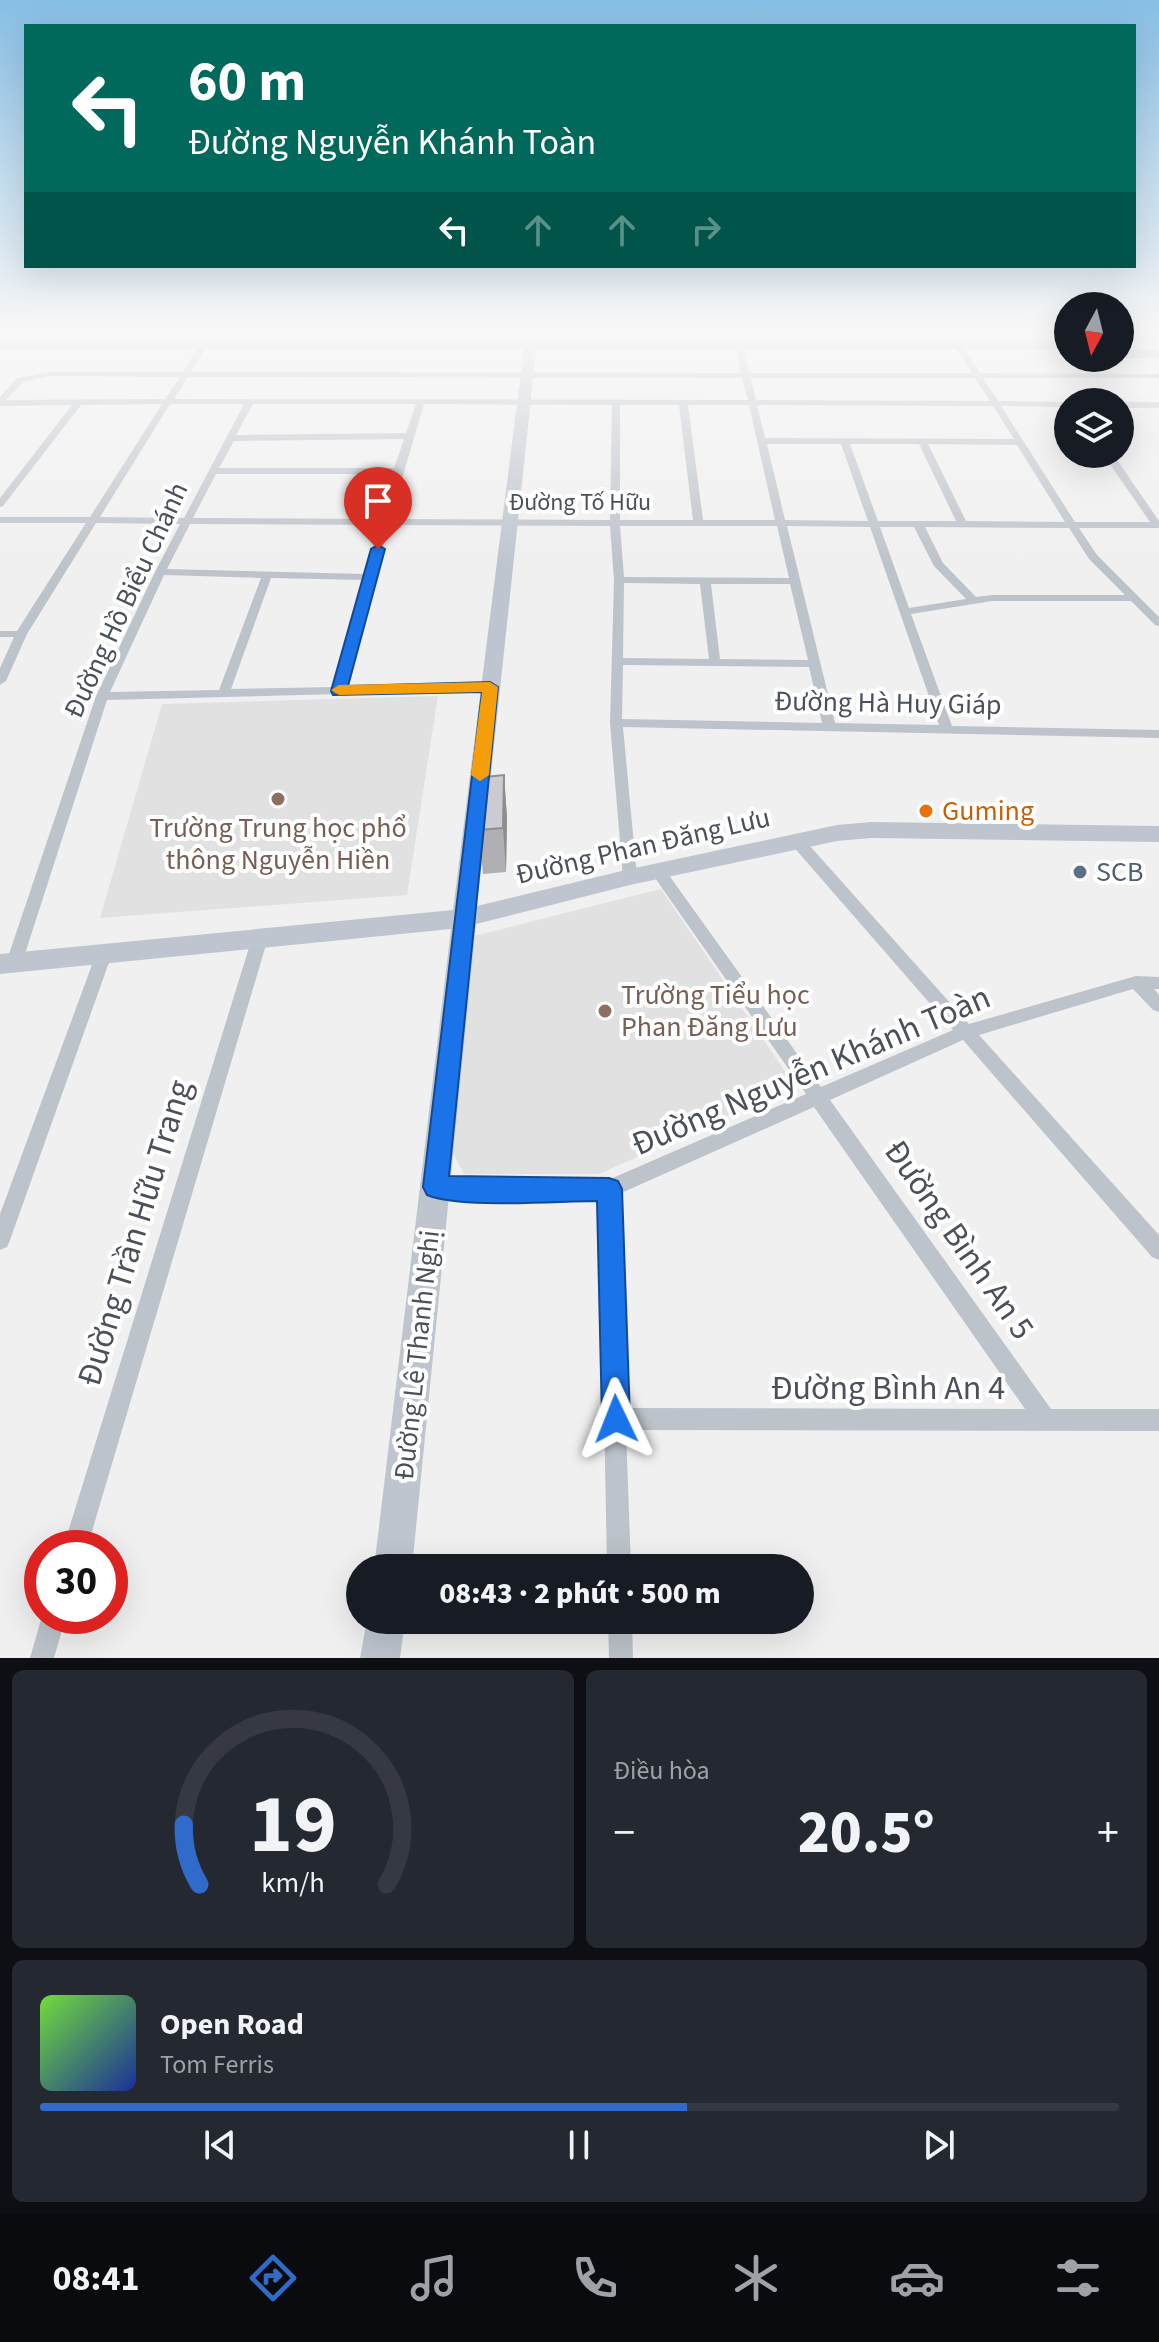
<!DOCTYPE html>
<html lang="vi">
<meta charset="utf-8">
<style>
:root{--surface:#171b24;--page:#242831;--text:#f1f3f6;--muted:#9ea1a6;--line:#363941;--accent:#306bcb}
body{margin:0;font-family:"Source Sans 3",sans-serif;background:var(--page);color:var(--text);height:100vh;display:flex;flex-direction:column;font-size:30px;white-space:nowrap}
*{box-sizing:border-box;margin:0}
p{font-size:26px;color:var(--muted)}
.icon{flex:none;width:44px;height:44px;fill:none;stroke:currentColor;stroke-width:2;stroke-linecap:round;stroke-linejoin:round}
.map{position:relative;height:1658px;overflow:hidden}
.sheet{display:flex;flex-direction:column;gap:12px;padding:12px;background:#0d0f14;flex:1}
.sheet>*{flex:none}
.banner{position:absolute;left:24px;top:24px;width:1112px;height:244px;border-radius:0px;box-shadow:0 8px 32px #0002;background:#00695c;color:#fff;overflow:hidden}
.needle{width:52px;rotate:187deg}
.tools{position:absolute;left:1054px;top:292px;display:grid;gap:16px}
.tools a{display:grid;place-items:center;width:80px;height:80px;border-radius:50%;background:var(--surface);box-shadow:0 8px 32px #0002;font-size:40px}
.speed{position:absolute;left:24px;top:1530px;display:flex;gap:16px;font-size:40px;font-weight:700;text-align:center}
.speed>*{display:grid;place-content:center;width:104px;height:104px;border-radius:50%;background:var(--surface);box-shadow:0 8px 32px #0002;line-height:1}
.speed .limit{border:12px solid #d22;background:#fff;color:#111}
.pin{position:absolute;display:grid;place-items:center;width:68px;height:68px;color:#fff;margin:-82px -34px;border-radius:50% 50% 50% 0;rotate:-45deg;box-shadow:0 0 8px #0007}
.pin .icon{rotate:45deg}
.me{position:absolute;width:88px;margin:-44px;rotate:358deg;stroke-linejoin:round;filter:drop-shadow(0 0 6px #0008)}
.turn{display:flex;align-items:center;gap:28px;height:168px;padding:0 32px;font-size:36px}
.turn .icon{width:104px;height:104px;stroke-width:2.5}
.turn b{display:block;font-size:56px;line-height:68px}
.lanes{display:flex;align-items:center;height:76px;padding:0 32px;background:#0003;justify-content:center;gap:40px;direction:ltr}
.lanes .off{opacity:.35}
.big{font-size:60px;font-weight:800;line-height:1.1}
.sheet .tile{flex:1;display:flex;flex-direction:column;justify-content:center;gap:12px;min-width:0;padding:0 28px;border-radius:12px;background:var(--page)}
.sheet .dial{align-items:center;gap:0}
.dial svg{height:208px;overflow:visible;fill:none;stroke:var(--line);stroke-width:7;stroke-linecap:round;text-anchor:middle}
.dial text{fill:var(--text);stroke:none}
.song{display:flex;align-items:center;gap:24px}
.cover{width:96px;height:96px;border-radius:12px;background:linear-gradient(135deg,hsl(100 70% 55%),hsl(230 70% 35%))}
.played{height:8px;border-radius:4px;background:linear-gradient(90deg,var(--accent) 60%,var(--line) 60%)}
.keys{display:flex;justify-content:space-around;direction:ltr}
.heat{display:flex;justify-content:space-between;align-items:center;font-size:44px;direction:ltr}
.sheet .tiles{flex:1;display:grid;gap:12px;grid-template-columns:1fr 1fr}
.tile:last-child{grid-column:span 2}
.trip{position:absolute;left:346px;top:1554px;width:468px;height:80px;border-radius:40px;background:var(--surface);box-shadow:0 8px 32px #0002;font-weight:800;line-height:80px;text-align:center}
.dock{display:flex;height:128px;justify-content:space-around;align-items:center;background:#090b0e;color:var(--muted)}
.dock .icon{width:56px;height:56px}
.dock .active{color:var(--accent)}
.dock b{font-size:36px;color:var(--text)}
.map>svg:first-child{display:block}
</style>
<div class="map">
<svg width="1159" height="1658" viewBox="0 0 1159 1658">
<rect width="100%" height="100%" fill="#f1f0f0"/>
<!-- education -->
<path fill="#e2e1e1" d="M 0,332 L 281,332 L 277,341 L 0,340 Z
M 438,696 L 407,895 L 100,918 L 162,704 Z
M 661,889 L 795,1086 L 599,1174 L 464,1174 L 453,1154 L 474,936 Z"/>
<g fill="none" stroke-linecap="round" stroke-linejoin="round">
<!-- street -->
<path fill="#bdc3ca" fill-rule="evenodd" d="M 291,332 L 298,332 L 291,347 L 285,347 Z
M 958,343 L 961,343 L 980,373 L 1159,374 L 1159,378 L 983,378 L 998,401 L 1070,402 L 1068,402 L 1068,407 L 1001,406 L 1075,522 L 1150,522 L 1103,454 L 1113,454 L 1159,521 L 1159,528 L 1079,528 L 1097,555 L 1159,617 L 1159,626 L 1155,625 L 1131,601 L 992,601 L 911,614 L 952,726 L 1159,730 L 1159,738 L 623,727 L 637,877 L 635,881 L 625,881 L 623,877 L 610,723 L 614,580 L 610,526 L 389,525 L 346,687 L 490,683 L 494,684 L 496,687 L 494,690 L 107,700 L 22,963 L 20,967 L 14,969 L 8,967 L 6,963 L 96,696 L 155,572 L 180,524 L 96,523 L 27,634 L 6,681 L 0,685 L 0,668 L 14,637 L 0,637 L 0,631 L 17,631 L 86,523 L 0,523 L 0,517 L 90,517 L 162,404 L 81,405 L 3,506 L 0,507 L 0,498 L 72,405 L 0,406 L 0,397 L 17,378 L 49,372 L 183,372 L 200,344 L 203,344 L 207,346 L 191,372 L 741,373 L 735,346 L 739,344 L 743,346 L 749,373 L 972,373 L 954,345 ZM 49,376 L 180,377 L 165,399 L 6,400 L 23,382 ZM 188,377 L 742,378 L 748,400 L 174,399 ZM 751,378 L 975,378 L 990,401 L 756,400 ZM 170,404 L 244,404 L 184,518 L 100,517 ZM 253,404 L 416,404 L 406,433 L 236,435 ZM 424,404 L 612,405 L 610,520 L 390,519 ZM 620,405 L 679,405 L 693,520 L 620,520 ZM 688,405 L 749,405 L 775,520 L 703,520 ZM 757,405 L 993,406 L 1014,439 L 765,438 ZM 404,439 L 394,468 L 219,468 L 234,441 ZM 767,444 L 841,444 L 868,521 L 785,520 ZM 850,444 L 919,444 L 956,521 L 878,521 ZM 928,444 L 1017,445 L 1065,522 L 966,521 ZM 216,474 L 393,474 L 380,519 L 193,518 ZM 190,524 L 379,525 L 365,574 L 167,569 ZM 620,526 L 777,526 L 789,578 L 624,577 ZM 787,526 L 870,527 L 939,725 L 835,723 ZM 880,527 L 914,527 L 934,566 L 966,599 L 909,608 ZM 925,527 L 1069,528 L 1089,559 L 1125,595 L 992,595 L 976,597 L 943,563 ZM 164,575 L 261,578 L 219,690 L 110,692 ZM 271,578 L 363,580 L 334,687 L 231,689 ZM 624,583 L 700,584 L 709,659 L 623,658 ZM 711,584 L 790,584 L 808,660 L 720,659 ZM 623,665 L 809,667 L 822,723 L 622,719 Z
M 1120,402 L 1159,402 L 1159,408 L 1120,408 Z
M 796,835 L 801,836 L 969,1024 L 1136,976 L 1159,977 L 1159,989 L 1154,989 L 1159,995 L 1159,1012 L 1153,1010 L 1133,989 L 979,1035 L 1159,1235 L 1159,1260 L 1152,1257 L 963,1040 L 830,1100 L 1051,1409 L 1159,1409 L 1159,1431 L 626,1430 L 631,1568 L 607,1568 L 600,1198 L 475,1199 L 435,1196 L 428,1193 L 426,1187 L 428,1181 L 435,1178 L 475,1181 L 608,1180 L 806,1094 L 653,875 L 651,871 L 653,867 L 663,867 L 821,1087 L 953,1030 L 791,844 L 789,840 L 791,836 ZM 814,1107 L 1025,1409 L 626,1408 L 619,1194 Z
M 260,932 L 265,934 L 268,938 L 87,1548 L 63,1548 L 252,938 L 255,934 Z
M 104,948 L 110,950 L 112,954 L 10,1240 L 7,1247 L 0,1250 L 0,1214 L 96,954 L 98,950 Z
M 42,1616 L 66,1616 L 54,1658 L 30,1658 Z
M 608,1620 L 632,1620 L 633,1658 L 609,1658 Z"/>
<!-- secondary -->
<path fill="#bec5ce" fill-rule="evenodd" d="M 526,332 L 538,332 L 477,906 L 630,869 L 837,825 L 871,822 L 1159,826 L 1159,842 L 871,838 L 837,841 L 630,885 L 476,924 L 412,1568 L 374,1568 L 451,929 L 0,974 L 0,954 L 453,910 Z
M 367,1620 L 405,1620 L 400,1658 L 360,1658 Z"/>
<!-- primary -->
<path fill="#b3bdca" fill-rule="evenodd" d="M 0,341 L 1068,341 L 1068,349 L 0,349 Z
M 1120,350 L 1159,350 L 1159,358 L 1120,358 Z"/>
</g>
<!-- wall -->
<path fill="#afafb4" d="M 504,775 L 507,818 L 506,872 L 483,874 L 479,830 Z"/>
<!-- shaded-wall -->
<path fill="#8e8e92" d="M 504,775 L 507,818 L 506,872 L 503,828 Z"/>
<!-- building -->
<path fill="#cbcbd1" stroke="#8e8e92" stroke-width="2" d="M 504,775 L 503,828 L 479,830 L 485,777 Z"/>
<!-- sky -->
<linearGradient id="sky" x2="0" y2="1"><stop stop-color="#87bee5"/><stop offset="0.59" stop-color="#f9f8f8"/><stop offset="1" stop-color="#f9f8f8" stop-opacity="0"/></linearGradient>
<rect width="1159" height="564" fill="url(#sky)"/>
<!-- route -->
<path fill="#1a73e8" stroke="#114b97" stroke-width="2" d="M 378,545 L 385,549 L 348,686 L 490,682 L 498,687 L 449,1176 L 609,1178 L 618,1181 L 622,1189 L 630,1419 L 626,1429 L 616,1433 L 606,1429 L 602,1419 L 597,1201 C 556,1201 462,1209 427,1195 L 423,1187 L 482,692 L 333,695 L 331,691 L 371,549 Z"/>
<!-- slow -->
<path fill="#f59e0b" d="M 490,682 L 498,687 L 489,775 L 480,781 L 471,775 L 482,692 L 339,695 L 331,690 L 339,685 Z"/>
<!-- markers -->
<g fill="#8d6e63" stroke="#fff" stroke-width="3">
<circle cx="278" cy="799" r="8"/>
<circle cx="605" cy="1011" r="8"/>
</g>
<circle fill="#e8710a" stroke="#fff" stroke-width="3" cx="926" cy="811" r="8"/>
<circle fill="#5c6f8a" stroke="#fff" stroke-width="3" cx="1080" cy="872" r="8"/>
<g text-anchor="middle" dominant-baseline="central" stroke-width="8" stroke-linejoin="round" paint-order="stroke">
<!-- far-street labels -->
<g font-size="24" fill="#4a515a" stroke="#fff">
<text x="580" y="502">Đường Tố Hữu</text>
</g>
<!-- street labels -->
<g font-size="28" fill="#4a515a" stroke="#fff">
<text transform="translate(126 600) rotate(-65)">Đường Hồ Biểu Chánh</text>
<text transform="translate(888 703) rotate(1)">Đường Hà Huy Giáp</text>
<text transform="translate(643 846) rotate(-13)">Đường Phan Đăng Lưu</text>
<text transform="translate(417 1355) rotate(-84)">Đường Lê Thanh Nghị</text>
</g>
<!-- food labels -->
<g font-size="28" fill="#c56008" stroke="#fff" text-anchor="start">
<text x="942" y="811">Guming</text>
</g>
<!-- education labels -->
<g font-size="28" fill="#785e54" stroke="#fff">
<text x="278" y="828">Trường Trung học phổ<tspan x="278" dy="32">thông Nguyễn Hiền</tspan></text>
<text x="621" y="995" text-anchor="start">Trường Tiểu học<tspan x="621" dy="32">Phan Đăng Lưu</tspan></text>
</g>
<!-- service labels -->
<g font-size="28" fill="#4e5e75" stroke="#fff" text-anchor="start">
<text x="1096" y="872">SCB</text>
</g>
<!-- near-street labels -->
<g font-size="34" fill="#4a515a" stroke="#fff">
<text transform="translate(811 1071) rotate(-23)">Đường Nguyễn Khánh Toàn</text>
<text transform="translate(135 1233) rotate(-73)">Đường Trần Hữu Trang</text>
<text transform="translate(959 1240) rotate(55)">Đường Bình An 5</text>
<text x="888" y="1388">Đường Bình An 4</text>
</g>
</g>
</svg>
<div class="tools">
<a><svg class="needle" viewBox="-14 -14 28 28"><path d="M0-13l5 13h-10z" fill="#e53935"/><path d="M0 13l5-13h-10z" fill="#9ea1a6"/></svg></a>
<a><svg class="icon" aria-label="layers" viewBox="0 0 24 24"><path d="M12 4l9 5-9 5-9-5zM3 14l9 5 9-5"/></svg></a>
</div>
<div class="speed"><div class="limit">30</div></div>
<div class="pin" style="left:378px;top:549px;background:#d93025"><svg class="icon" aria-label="arrive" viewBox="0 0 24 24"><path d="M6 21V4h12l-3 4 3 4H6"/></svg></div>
<svg class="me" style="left:616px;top:1419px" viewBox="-20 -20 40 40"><path d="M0-17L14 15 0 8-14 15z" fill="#1a73e8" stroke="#fff" stroke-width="4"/></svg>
<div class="trip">08:43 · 2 phút · 500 m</div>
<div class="banner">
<div class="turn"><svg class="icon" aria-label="left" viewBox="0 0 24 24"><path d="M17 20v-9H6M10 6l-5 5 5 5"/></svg><div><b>60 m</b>Đường Nguyễn Khánh Toàn</div></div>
<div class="lanes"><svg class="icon" aria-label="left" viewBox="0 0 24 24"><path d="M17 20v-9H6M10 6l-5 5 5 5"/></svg><svg class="icon off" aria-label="ahead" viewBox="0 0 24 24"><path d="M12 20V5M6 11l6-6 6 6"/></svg><svg class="icon off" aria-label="ahead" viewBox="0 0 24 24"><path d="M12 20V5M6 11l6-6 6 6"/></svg><svg class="icon off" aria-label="right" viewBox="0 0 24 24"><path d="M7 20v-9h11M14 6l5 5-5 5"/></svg></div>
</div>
</div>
<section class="sheet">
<div class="tiles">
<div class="tile dial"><svg viewBox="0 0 100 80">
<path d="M14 69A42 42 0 1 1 86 69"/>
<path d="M14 69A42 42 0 0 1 8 46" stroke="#306bcb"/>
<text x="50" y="56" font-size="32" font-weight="700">19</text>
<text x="50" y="72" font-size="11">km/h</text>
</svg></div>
<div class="tile"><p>Điều hòa</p>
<div class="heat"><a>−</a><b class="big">20.5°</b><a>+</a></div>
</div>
<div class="tile">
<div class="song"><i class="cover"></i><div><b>Open Road</b><p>Tom Ferris</p></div></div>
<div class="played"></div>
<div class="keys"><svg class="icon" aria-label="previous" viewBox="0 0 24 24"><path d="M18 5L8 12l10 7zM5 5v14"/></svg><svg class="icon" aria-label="pause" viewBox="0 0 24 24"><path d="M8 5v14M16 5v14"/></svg><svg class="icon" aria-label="next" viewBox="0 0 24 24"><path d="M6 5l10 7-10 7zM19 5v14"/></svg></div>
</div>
</div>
</section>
<nav class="dock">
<b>08:41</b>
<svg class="icon active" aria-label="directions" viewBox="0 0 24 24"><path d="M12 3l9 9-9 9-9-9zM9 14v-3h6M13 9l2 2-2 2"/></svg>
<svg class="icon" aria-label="music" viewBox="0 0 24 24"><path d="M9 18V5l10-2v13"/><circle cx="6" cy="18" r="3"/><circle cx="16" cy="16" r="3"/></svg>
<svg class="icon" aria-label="phone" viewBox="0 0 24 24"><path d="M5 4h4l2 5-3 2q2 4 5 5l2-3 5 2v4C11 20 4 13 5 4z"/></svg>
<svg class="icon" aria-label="climate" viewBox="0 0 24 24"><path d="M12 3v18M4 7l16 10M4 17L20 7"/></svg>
<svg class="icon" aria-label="car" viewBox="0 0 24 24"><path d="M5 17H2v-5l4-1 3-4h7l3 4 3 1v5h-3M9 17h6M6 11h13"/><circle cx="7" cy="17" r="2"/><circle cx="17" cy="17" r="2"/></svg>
<svg class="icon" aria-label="filters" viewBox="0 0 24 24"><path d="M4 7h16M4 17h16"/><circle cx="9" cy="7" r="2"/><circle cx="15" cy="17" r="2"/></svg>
</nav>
